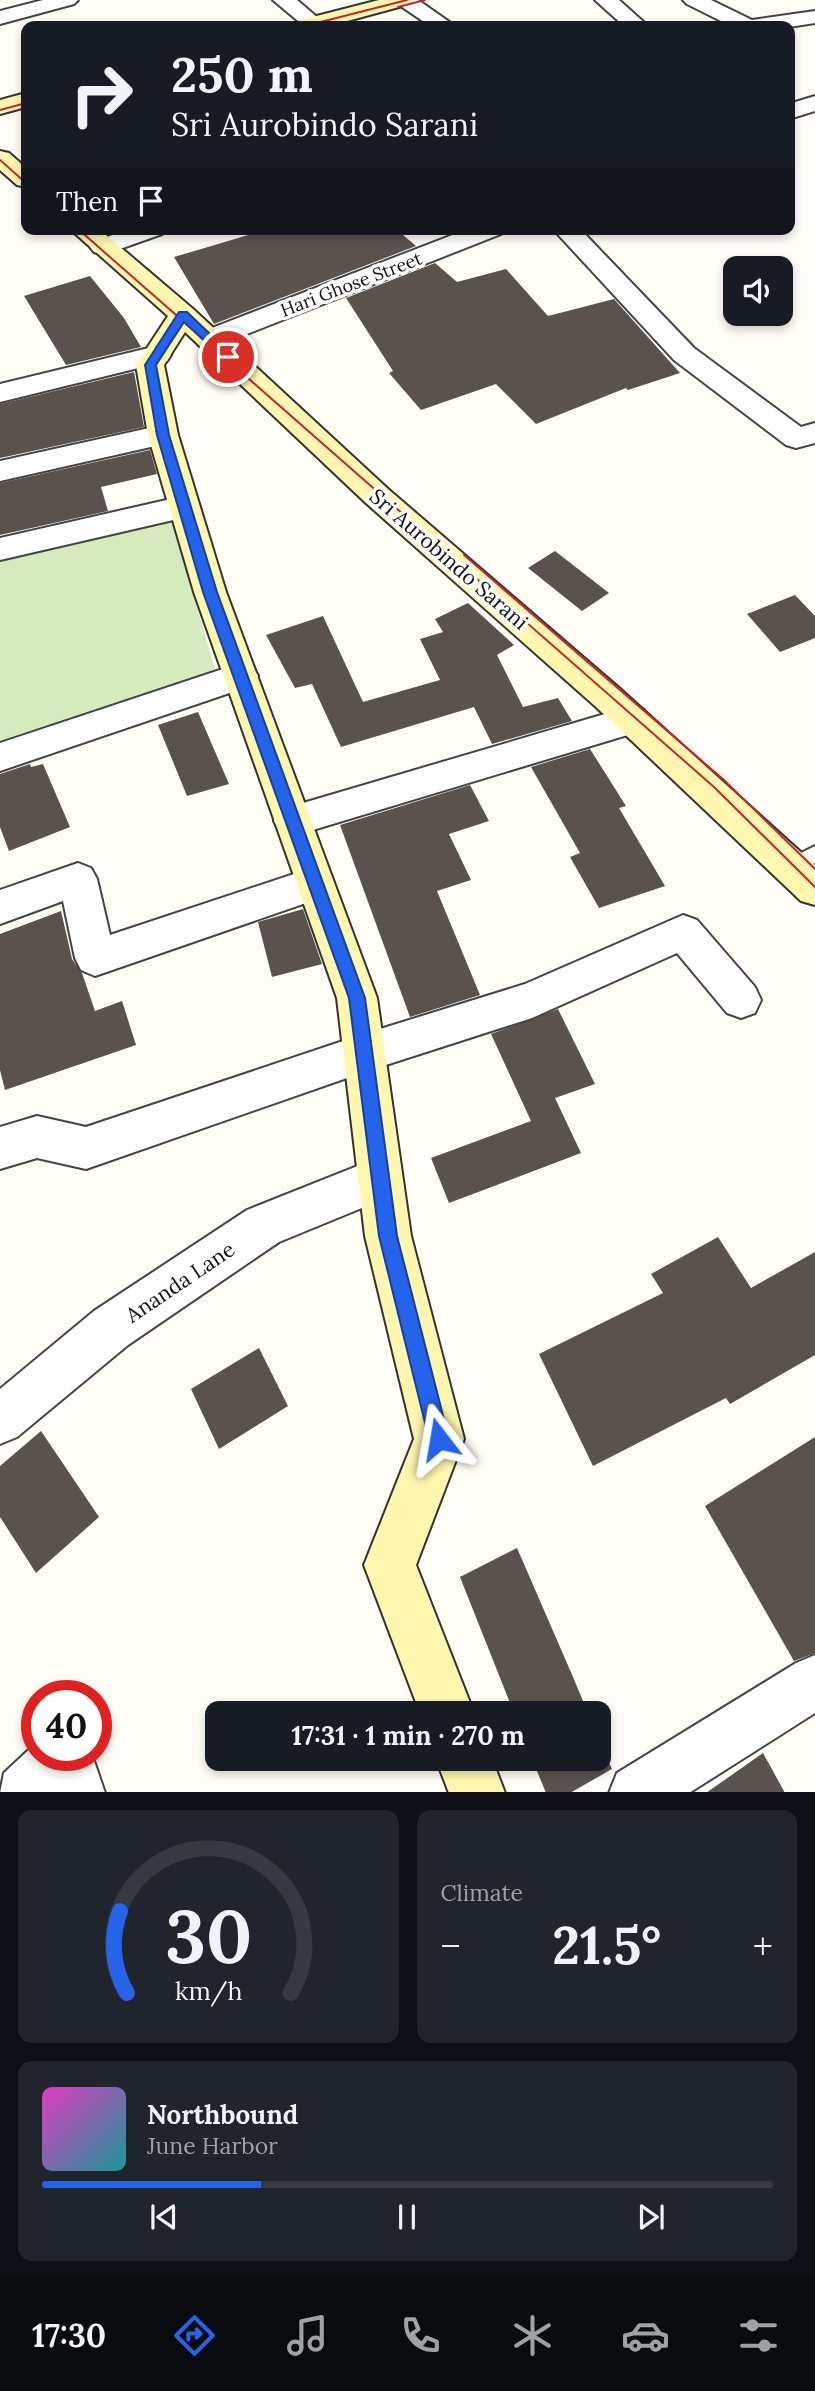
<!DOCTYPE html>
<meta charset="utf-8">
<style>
:root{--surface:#171b24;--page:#20242c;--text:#f1f3f6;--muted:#9ea1a6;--line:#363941;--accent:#2563eb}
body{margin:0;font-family:Lora,serif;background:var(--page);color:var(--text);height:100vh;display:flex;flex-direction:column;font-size:26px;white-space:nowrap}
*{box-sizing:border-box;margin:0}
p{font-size:23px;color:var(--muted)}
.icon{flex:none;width:38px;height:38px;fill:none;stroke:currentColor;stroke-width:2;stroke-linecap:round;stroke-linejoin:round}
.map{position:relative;height:1792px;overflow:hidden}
.side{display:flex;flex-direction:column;gap:18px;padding:18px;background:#0d0f14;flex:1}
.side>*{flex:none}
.banner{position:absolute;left:21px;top:21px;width:774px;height:214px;border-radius:14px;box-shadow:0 4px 10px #0003;background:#171b24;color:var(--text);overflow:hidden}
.buttons{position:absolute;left:723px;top:256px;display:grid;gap:14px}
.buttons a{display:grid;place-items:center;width:70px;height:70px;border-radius:14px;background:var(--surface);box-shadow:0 4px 10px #0003;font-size:35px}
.speed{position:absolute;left:21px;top:1680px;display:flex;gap:14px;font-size:35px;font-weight:700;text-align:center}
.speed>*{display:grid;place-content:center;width:91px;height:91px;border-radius:50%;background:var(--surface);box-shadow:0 4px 10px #0003;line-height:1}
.speed .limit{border:10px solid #d22;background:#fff;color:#111}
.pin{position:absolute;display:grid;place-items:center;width:60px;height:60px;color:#fff;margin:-30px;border:4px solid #fff;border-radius:50%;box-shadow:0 2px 7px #0007}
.me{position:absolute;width:77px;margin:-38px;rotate:346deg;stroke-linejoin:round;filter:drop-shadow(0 0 5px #0008)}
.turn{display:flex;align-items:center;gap:24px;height:147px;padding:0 35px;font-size:32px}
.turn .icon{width:91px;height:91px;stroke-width:2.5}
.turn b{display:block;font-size:49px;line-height:60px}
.then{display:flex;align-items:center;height:66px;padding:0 35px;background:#0003;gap:14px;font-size:26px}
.big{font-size:52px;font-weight:700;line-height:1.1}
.side .widget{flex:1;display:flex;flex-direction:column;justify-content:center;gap:10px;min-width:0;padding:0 24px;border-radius:14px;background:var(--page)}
.side .dial{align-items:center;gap:0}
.dial svg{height:182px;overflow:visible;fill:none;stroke:var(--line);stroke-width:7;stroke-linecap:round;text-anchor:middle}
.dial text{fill:var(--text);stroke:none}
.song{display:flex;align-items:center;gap:21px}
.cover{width:84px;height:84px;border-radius:10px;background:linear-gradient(135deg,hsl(310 70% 55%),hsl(180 70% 35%))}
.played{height:7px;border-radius:4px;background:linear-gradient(90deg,var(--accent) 30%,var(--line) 30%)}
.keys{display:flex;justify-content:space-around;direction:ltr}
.heat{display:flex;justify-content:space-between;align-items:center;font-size:38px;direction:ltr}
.side .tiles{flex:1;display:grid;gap:18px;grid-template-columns:1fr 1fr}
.widget:last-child{grid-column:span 2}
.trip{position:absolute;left:205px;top:1701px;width:406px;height:70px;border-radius:14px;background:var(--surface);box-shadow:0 4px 10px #0003;font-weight:700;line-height:70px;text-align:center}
.dock{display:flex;height:112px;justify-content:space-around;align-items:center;background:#090b0e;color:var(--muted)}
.dock .icon{width:49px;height:49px}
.dock .on{color:var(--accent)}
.dock b{font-size:32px;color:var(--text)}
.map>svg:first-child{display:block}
</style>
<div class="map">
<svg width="815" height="1793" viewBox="0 0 815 1793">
<rect width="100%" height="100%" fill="#fffdf5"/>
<!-- green -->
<path fill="#d5ebbd" d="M 170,515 L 215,669 L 0,744 L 0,555 Z"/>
<!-- building -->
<path fill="#5a524d" d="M 269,229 L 396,229 L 416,246 L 214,324 L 174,257 Z
M 435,263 L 457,282 L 506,269 L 548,316 L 614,299 L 680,373 L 628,390 L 626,388 L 536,424 L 496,384 L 421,410 L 389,373 L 393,371 L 346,298 Z
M 90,276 L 124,318 L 141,347 L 66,365 L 24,296 Z
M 134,372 L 144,427 L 0,458 L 0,404 Z
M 150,450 L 157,474 L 101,487 L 108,511 L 0,535 L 0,483 Z
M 555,551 L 609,593 L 582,611 L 528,568 Z
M 795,595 L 815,616 L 815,638 L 780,652 L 747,614 Z
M 468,603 L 514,645 L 497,655 L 523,707 L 558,698 L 572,721 L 492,744 L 474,707 L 341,747 L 312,684 L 295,688 L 266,635 L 323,616 L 363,702 L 440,680 L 420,639 L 443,632 L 435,619 Z
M 198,712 L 229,784 L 187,796 L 158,725 Z
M 590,749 L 626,806 L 619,808 L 665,886 L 599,908 L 570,857 L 580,853 L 531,767 Z
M 30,764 L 31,767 L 43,764 L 70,827 L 9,851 L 0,827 L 0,774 Z
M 470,785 L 489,821 L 449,834 L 471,880 L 437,891 L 480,995 L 410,1017 L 340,825 Z
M 303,909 L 322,964 L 272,977 L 258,922 Z
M 61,911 L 72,959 L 82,973 L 95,1011 L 122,1001 L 136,1045 L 5,1090 L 0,1070 L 0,934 Z
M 558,1009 L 595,1084 L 555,1098 L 581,1153 L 449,1203 L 431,1158 L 531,1121 L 491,1034 Z
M 718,1237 L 751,1288 L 815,1252 L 815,1355 L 730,1404 L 726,1398 L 593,1466 L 539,1354 L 663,1293 L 651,1274 Z
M 259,1348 L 288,1406 L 219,1449 L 191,1389 Z
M 41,1431 L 99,1517 L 36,1573 L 0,1517 L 0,1466 Z
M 815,1437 L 815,1653 L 794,1661 L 705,1506 Z
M 517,1548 L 573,1677 L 588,1713 L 514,1713 L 460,1577 Z
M 598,1738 L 612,1769 L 570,1793 L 546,1793 L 532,1759 L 598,1759 Z
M 763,1753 L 785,1793 L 706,1793 Z"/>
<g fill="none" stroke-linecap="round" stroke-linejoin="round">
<!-- lane casing -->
<g stroke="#444" stroke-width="4">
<path id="lane" d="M 815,846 L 815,863 L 790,876 L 783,874 L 781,868 L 783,862 Z"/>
</g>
<!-- street casing -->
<g stroke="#444" stroke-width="4">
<path id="street" d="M 43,0 L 78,0 L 74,4 L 0,24 L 0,11 Z
M 273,0 L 297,0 L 325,24 L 304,26 Z
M 392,0 L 418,0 L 455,26 L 430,26 Z
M 595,0 L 619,0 L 648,26 L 624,26 Z
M 683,0 L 711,0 L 752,20 L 815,11 L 815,23 L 789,27 L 731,26 L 687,4 Z
M 815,96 L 815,111 L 789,119 L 789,104 Z
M 128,229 L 166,229 L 162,234 L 103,255 L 94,252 L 90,247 L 94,242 Z
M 468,229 L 505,229 L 501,234 L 219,345 L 209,348 L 199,345 L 195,339 L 199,333 Z
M 553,229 L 580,229 L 694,348 L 801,427 L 815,423 L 815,443 L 796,448 L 786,445 L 674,360 Z
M 157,346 L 167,349 L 171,355 L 167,361 L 0,402 L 0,384 Z
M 163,425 L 173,428 L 178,435 L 173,442 L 0,481 L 0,461 Z
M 184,496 L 195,499 L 199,507 L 195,515 L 0,560 L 0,538 Z
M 241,663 L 253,667 L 258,676 L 253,685 L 0,771 L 0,743 Z
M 632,706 L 644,710 L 650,720 L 644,730 L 293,836 L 280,832 L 274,821 L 280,810 L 293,806 Z
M 78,863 L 91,868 L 97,879 L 110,935 L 315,867 L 329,871 L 334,883 L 329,895 L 95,976 L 81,970 L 75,958 L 63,901 L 0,924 L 0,890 Z
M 683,915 L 697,920 L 755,987 L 761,1000 L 755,1013 L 741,1018 L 727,1013 L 677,953 L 532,1018 L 364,1072 L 86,1169 L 37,1158 L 0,1169 L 0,1127 L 37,1116 L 86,1127 L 364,1034 L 525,984 Z
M 380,1157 L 396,1164 L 402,1179 L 396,1194 L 279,1242 L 128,1345 L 17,1437 L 0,1444 L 0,1389 L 94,1311 L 247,1210 Z
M 815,1655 L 815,1713 L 689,1793 L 609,1793 L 617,1773 L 796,1663 Z
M 37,1742 L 37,1755 L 92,1755 L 105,1793 L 0,1793 L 4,1773 Z"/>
</g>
<!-- secondary casing -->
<g stroke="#333" stroke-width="4">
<path id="secondary" d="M 379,0 L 414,0 L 410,4 L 329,26 L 294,26 L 297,21 Z
M 26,93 L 26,107 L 0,114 L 0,100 Z
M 0,151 L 9,153 L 26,168 L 26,187 L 17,185 L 0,170 Z
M 70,229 L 99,229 L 193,309 L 388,489 L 619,688 L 815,865 L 815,905 L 801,901 L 595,706 L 366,503 L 185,332 L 164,365 L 178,435 L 226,592 L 377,998 L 411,1236 L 464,1439 L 416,1565 L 474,1713 L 420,1713 L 364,1565 L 414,1439 L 365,1236 L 337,998 L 194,592 L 148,435 L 136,365 L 168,316 Z
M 436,1759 L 492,1759 L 505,1793 L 449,1793 Z"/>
</g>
<!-- lane -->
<use href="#lane" fill="#fff" fill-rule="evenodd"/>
<!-- street -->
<use href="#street" fill="#fff" fill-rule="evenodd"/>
<!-- secondary -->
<use href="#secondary" fill="#fff6b0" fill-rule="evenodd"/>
<!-- tram -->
<path stroke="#c4262e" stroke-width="2" d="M 398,7 L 425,0
M 305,26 L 407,0
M 0,110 L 26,103
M 0,160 L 26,183
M 78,229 L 714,787 L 815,887
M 464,555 L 724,780 L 815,869"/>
</g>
<!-- route -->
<path fill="#2563eb" stroke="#184099" stroke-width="2" d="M 179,312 L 187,312 L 234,357 L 224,359 L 184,322 L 156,365 L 169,435 L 217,592 L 365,998 L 397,1236 L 449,1439 L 446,1446 L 439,1449 L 432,1446 L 429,1439 L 379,1236 L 349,998 L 203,592 L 157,435 L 145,365 Z"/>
<g text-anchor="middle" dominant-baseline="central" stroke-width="7" stroke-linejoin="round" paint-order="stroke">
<!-- far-street labels -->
<g font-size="18" fill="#111" stroke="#fff">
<text transform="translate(351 284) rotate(-21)">Hari Ghose Street</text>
</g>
<!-- street labels -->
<g font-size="21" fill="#111" stroke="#fff">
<text transform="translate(449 559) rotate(41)">Sri Aurobindo Sarani</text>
<text transform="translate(180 1282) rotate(-34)">Ananda Lane</text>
</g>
</g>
</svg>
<div class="buttons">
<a><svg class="icon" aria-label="sound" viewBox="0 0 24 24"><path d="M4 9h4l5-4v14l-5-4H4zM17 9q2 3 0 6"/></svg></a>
</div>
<div class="speed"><div class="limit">40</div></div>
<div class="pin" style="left:228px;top:357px;background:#d93025"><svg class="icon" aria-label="arrive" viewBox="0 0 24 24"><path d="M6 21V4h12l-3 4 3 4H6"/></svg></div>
<svg class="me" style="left:439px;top:1439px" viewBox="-20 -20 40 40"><path d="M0-17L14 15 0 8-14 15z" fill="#2563eb" stroke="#fff" stroke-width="4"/></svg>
<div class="trip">17:31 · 1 min · 270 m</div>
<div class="banner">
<div class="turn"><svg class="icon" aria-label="right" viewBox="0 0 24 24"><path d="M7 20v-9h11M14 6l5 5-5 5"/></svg><div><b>250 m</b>Sri Aurobindo Sarani</div></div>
<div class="then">Then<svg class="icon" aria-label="arrive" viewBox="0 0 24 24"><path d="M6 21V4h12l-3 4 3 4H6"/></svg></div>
</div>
</div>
<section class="side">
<div class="tiles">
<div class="widget dial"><svg viewBox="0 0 100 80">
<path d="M14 69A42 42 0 1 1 86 69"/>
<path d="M14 69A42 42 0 0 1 11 33" stroke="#2563eb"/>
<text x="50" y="56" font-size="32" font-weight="700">30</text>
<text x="50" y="72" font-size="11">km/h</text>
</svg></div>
<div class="widget"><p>Climate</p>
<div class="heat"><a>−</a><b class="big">21.5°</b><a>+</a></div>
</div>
<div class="widget">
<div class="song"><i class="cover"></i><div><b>Northbound</b><p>June Harbor</p></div></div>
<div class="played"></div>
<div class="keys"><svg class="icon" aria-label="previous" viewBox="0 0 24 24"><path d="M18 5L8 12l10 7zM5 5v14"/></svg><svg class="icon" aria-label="pause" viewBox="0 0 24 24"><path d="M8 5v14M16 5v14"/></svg><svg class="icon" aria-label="next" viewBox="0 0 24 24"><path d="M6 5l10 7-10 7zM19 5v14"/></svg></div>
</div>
</div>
</section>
<nav class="dock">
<b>17:30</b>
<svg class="icon on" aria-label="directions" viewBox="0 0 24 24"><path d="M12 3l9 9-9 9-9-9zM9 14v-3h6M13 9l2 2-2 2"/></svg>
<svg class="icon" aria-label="music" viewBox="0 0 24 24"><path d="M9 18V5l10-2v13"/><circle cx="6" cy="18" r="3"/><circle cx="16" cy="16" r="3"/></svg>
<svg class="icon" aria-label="phone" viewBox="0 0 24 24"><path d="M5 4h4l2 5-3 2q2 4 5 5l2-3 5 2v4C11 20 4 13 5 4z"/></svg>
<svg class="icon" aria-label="climate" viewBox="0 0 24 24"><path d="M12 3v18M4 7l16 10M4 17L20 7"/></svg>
<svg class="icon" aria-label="car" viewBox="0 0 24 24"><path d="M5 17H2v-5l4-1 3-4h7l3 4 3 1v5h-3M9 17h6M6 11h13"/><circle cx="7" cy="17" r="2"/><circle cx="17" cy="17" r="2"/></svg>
<svg class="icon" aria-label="filters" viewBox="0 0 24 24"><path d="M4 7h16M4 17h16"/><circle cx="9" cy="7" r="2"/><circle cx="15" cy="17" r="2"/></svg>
</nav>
